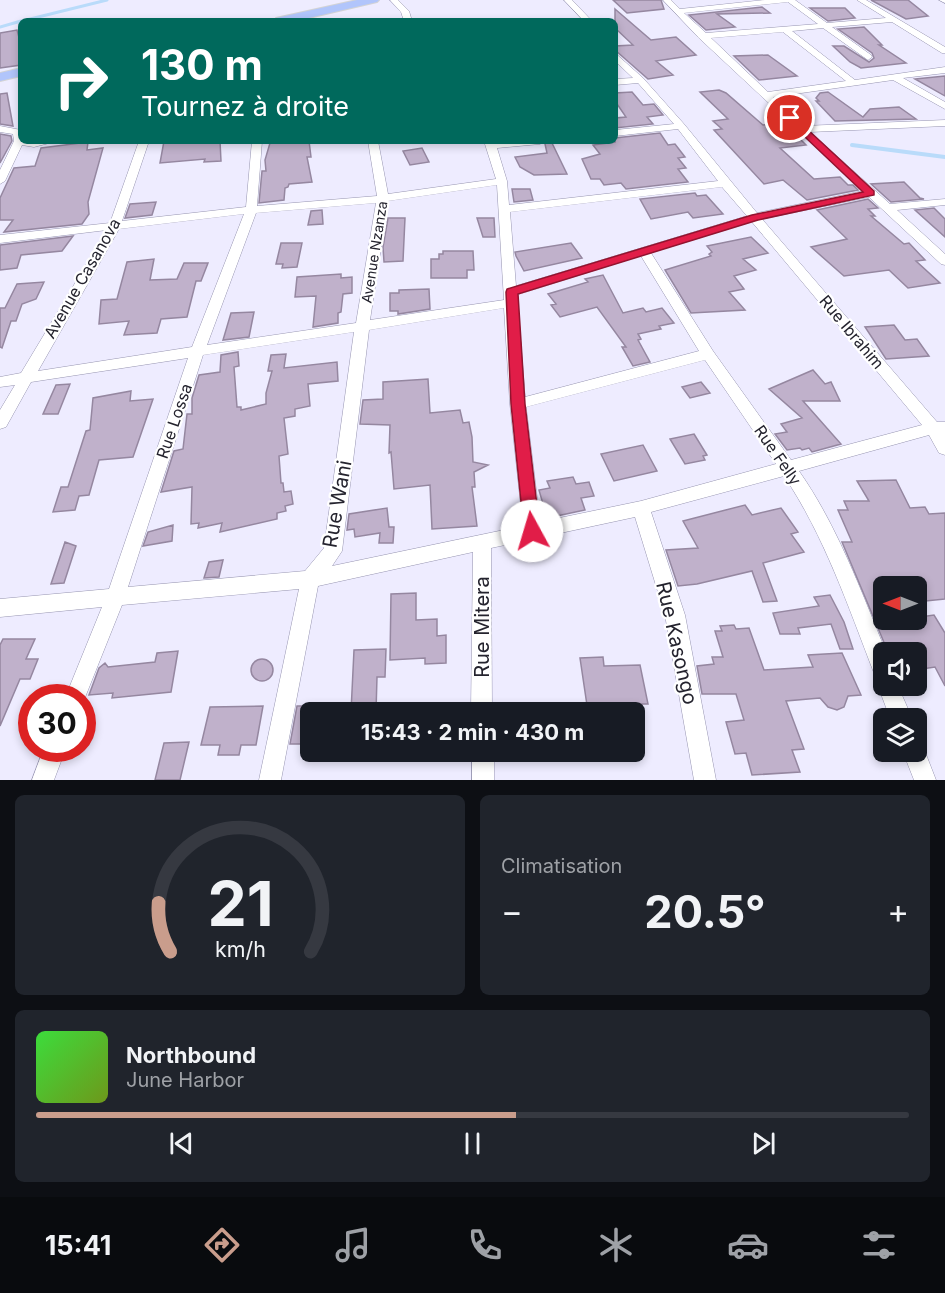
<!DOCTYPE html>
<html lang="fr">
<meta charset="utf-8">
<style>
:root{--surface:#171b24;--page:#20242c;--text:#f1f3f6;--muted:#9ea1a6;--line:#363941;--accent:#c99d8c}
body{margin:0;font-family:Inter,sans-serif;background:var(--page);color:var(--text);height:100vh;display:flex;flex-direction:column;font-size:22px;white-space:nowrap}
*{box-sizing:border-box;margin:0}
p{font-size:20px;color:var(--muted)}
.icon{flex:none;width:33px;height:33px;fill:none;stroke:currentColor;stroke-width:2;stroke-linecap:round;stroke-linejoin:round}
.map{position:relative;height:780px;overflow:hidden}
.panel{display:flex;flex-direction:column;gap:15px;padding:15px;background:#0d0f14;flex:1}
.panel>*{flex:none}
.banner{position:absolute;left:18px;top:18px;width:600px;height:126px;border-radius:9px;box-shadow:0 3px 9px #0003;background:#00695c;color:#fff;overflow:hidden}
.needle{width:39px;rotate:270deg}
.buttons{position:absolute;left:873px;top:576px;display:grid;gap:12px}
.buttons a{display:grid;place-items:center;width:54px;height:54px;border-radius:9px;background:var(--surface);box-shadow:0 3px 9px #0003;font-size:30px}
.speed{position:absolute;left:18px;top:684px;display:flex;gap:12px;font-size:30px;font-weight:700;text-align:center}
.speed>*{display:grid;place-content:center;width:78px;height:78px;border-radius:50%;background:var(--surface);box-shadow:0 3px 9px #0003;line-height:1}
.speed .limit{border:9px solid #d22;background:#fff;color:#111}
.pin{position:absolute;display:grid;place-items:center;width:51px;height:51px;color:#fff;margin:-26px;border:3px solid #fff;border-radius:50%;box-shadow:0 2px 6px #0007}
.me{position:absolute;width:66px;margin:-33px;rotate:354deg;stroke-linejoin:round;filter:drop-shadow(0 0 4px #0008)}
.turn{display:flex;align-items:center;gap:21px;height:126px;padding:0 24px;font-size:27px}
.turn .icon{width:78px;height:78px;stroke-width:2.5}
.turn b{display:block;font-size:42px;line-height:51px}
.big{font-size:45px;font-weight:700;line-height:1.1}
.panel .tile{flex:1;display:flex;flex-direction:column;justify-content:center;gap:9px;min-width:0;padding:0 21px;border-radius:9px;background:var(--page)}
.panel .dial{align-items:center;gap:0}
.dial svg{height:156px;overflow:visible;fill:none;stroke:var(--line);stroke-width:7;stroke-linecap:round;text-anchor:middle}
.dial text{fill:var(--text);stroke:none}
.song{display:flex;align-items:center;gap:18px}
.cover{width:72px;height:72px;border-radius:9px;background:linear-gradient(135deg,hsl(120 70% 55%),hsl(80 70% 35%))}
.played{height:6px;border-radius:3px;background:linear-gradient(90deg,var(--accent) 55%,var(--line) 55%)}
.keys{display:flex;justify-content:space-around;direction:ltr}
.heat{display:flex;justify-content:space-between;align-items:center;font-size:33px;direction:ltr}
.panel .tiles{flex:1;display:grid;gap:15px;grid-template-columns:1fr 1fr}
.tile:last-child{grid-column:span 2}
.trip{position:absolute;left:300px;top:702px;width:345px;height:60px;border-radius:9px;background:var(--surface);box-shadow:0 3px 9px #0003;font-weight:700;line-height:60px;text-align:center}
.tab-bar{display:flex;height:96px;justify-content:space-around;align-items:center;background:#090b0e;color:var(--muted)}
.tab-bar .icon{width:42px;height:42px}
.tab-bar .selected{color:var(--accent)}
.tab-bar b{font-size:27px;color:var(--text)}
.map>svg:first-child{display:block}
</style>
<div class="map">
<svg width="945" height="780" viewBox="0 0 945 780">
<rect width="100%" height="100%" fill="#eeecff"/>
<g fill="none" stroke-linecap="round" stroke-linejoin="round">
<!-- stream-far1 -->
<path stroke="#b9dbfa" stroke-width="3" d="M 22,21 L 107,0
M 0,27 L 21,21"/>
<!-- stream -->
<path stroke="#b9dbfa" stroke-width="4" d="M 852,145 L 945,157"/>
</g>
<!-- building -->
<path fill="#c0b1cb" stroke="#9587a0" stroke-width="1.5" d="M 613,0 L 661,0 L 664,9 L 627,13 Z
M 871,0 L 908,0 L 928,16 L 906,19 Z
M 762,7 L 770,13 L 717,14 L 735,27 L 706,30 L 689,15 Z
M 810,8 L 845,8 L 855,18 L 828,21 Z
M 615,9 L 651,40 L 676,37 L 696,55 L 656,61 L 673,75 L 648,79 L 615,50 L 615,46 L 633,45 L 615,28 Z
M 864,27 L 882,45 L 879,45 L 906,63 L 861,68 L 850,62 L 833,46 L 844,46 L 869,62 L 874,58 L 872,53 L 838,29 Z
M 17,30 L 21,45 L 21,65 L 0,68 L 0,33 Z
M 768,55 L 797,76 L 759,80 L 734,56 Z
M 945,76 L 945,96 L 915,79 Z
M 719,90 L 726,93 L 763,125 L 782,123 L 798,137 L 806,145 L 780,148 L 814,179 L 840,177 L 848,185 L 853,185 L 858,190 L 807,200 L 783,180 L 764,184 L 714,130 L 722,129 L 713,121 L 728,119 L 700,92 Z
M 632,92 L 643,105 L 654,104 L 663,115 L 647,117 L 653,124 L 615,128 L 615,118 L 626,117 L 615,101 L 615,93 Z
M 828,92 L 863,117 L 870,109 L 899,107 L 916,119 L 835,121 L 816,101 L 819,101 L 816,98 L 820,93 Z
M 7,93 L 13,126 L 0,124 L 0,94 Z
M 660,133 L 668,145 L 675,144 L 685,157 L 678,158 L 686,168 L 678,169 L 688,182 L 626,189 L 621,183 L 604,185 L 600,179 L 591,179 L 582,159 L 600,154 L 593,145 L 615,142 L 615,138 Z
M 0,134 L 11,136 L 12,141 L 0,163 Z
M 164,141 L 220,141 L 221,161 L 204,162 L 205,159 L 160,163 Z
M 309,141 L 311,157 L 307,157 L 312,182 L 289,184 L 288,187 L 285,188 L 284,200 L 259,203 L 262,171 L 266,171 L 265,160 L 270,143 Z
M 547,141 L 551,141 L 567,174 L 534,175 L 520,167 L 515,157 L 547,153 L 545,144 Z
M 88,142 L 87,150 L 103,148 L 88,202 L 89,214 L 82,224 L 4,232 L 13,220 L 0,220 L 0,198 L 14,168 L 35,166 L 41,148 Z
M 422,148 L 429,162 L 410,165 L 403,151 Z
M 904,182 L 920,198 L 924,199 L 891,202 L 871,184 Z
M 512,189 L 530,189 L 533,200 L 514,202 Z
M 695,193 L 697,196 L 706,195 L 723,214 L 693,218 L 688,212 L 651,219 L 640,199 Z
M 868,199 L 878,208 L 868,209 L 875,216 L 871,216 L 904,244 L 909,243 L 925,260 L 916,261 L 940,283 L 908,288 L 889,270 L 844,276 L 811,247 L 847,239 L 817,210 Z
M 156,202 L 152,215 L 125,218 L 130,204 Z
M 934,208 L 945,219 L 945,237 L 915,210 Z
M 322,210 L 323,224 L 308,225 L 311,211 Z
M 388,218 L 405,218 L 403,261 L 384,262 L 383,247 Z
M 477,218 L 494,218 L 495,237 L 483,237 Z
M 73,236 L 62,251 L 21,255 L 17,268 L 0,270 L 0,245 Z
M 751,237 L 768,253 L 743,259 L 756,270 L 734,276 L 744,289 L 729,292 L 745,310 L 691,313 L 665,270 L 711,256 L 709,254 L 712,252 L 707,246 Z
M 281,243 L 302,243 L 297,267 L 282,268 L 283,264 L 276,264 Z
M 571,243 L 582,258 L 524,271 L 516,256 L 515,252 Z
M 443,251 L 473,251 L 474,270 L 467,270 L 467,278 L 431,278 L 431,259 L 439,259 L 439,254 L 443,254 Z
M 154,259 L 150,280 L 177,279 L 184,263 L 208,263 L 201,281 L 196,281 L 187,317 L 161,319 L 157,333 L 124,335 L 129,321 L 99,324 L 101,300 L 117,299 L 127,262 Z
M 341,274 L 341,278 L 352,277 L 352,293 L 343,294 L 341,312 L 338,313 L 338,323 L 313,327 L 316,296 L 295,297 L 297,277 Z
M 603,275 L 623,313 L 643,308 L 646,312 L 662,308 L 674,323 L 659,326 L 661,329 L 638,334 L 641,339 L 638,340 L 650,362 L 633,366 L 622,347 L 626,347 L 597,307 L 560,317 L 551,305 L 556,304 L 548,294 L 588,282 L 585,279 Z
M 44,282 L 36,299 L 22,304 L 16,321 L 11,321 L 2,348 L 0,347 L 0,308 L 5,308 L 17,284 Z
M 429,289 L 430,309 L 398,314 L 398,311 L 390,311 L 390,293 L 399,293 L 399,290 Z
M 254,312 L 249,337 L 223,340 L 231,313 Z
M 894,325 L 905,340 L 917,339 L 929,356 L 886,359 L 865,327 Z
M 238,352 L 239,366 L 234,367 L 237,407 L 241,407 L 241,410 L 266,404 L 266,393 L 272,371 L 268,371 L 271,355 L 286,354 L 284,368 L 337,362 L 338,381 L 308,384 L 310,406 L 295,409 L 295,416 L 284,418 L 288,454 L 279,456 L 281,483 L 283,483 L 284,492 L 291,491 L 293,504 L 285,506 L 286,511 L 277,513 L 277,519 L 220,532 L 222,523 L 198,528 L 199,523 L 191,524 L 192,487 L 161,492 L 174,451 L 183,449 L 187,414 L 192,414 L 192,398 L 199,375 L 220,372 L 221,355 Z
M 813,370 L 825,384 L 831,382 L 840,401 L 803,401 L 841,444 L 812,452 L 809,448 L 802,450 L 800,448 L 787,450 L 775,434 L 787,432 L 781,424 L 802,418 L 769,389 Z
M 428,379 L 430,413 L 460,410 L 463,423 L 469,422 L 472,437 L 473,462 L 488,465 L 474,472 L 475,487 L 472,487 L 477,526 L 432,529 L 430,485 L 394,489 L 391,452 L 389,453 L 390,425 L 360,424 L 363,400 L 383,399 L 383,382 Z
M 701,382 L 710,393 L 690,398 L 682,387 Z
M 70,384 L 58,414 L 43,414 L 56,385 Z
M 131,391 L 130,401 L 153,399 L 133,457 L 99,460 L 89,495 L 79,496 L 75,510 L 53,512 L 61,487 L 68,487 L 86,431 L 90,430 L 93,398 Z
M 694,434 L 707,455 L 703,456 L 705,460 L 685,464 L 670,439 Z
M 643,445 L 657,471 L 614,481 L 601,454 Z
M 573,477 L 576,484 L 589,482 L 594,496 L 581,498 L 585,510 L 547,518 L 539,490 L 550,488 L 547,481 Z
M 896,480 L 910,508 L 925,507 L 929,514 L 945,513 L 945,599 L 916,602 L 916,586 L 908,586 L 905,581 L 884,584 L 884,622 L 934,615 L 945,633 L 945,686 L 935,667 L 922,669 L 916,659 L 916,652 L 888,652 L 842,542 L 852,542 L 838,510 L 848,510 L 844,501 L 869,501 L 857,481 Z
M 745,505 L 752,515 L 781,508 L 798,532 L 791,534 L 804,552 L 763,563 L 777,601 L 763,602 L 752,571 L 697,584 L 678,586 L 666,550 L 698,548 L 683,521 Z
M 387,508 L 389,527 L 394,527 L 393,543 L 379,543 L 380,533 L 355,537 L 354,529 L 347,530 L 349,514 Z
M 173,525 L 172,541 L 143,546 L 148,532 Z
M 65,542 L 76,546 L 64,583 L 51,584 Z
M 223,560 L 219,577 L 204,578 L 209,562 Z
M 416,593 L 416,620 L 437,619 L 437,636 L 446,635 L 446,663 L 425,664 L 425,658 L 390,660 L 391,594 Z
M 830,595 L 844,622 L 853,649 L 840,649 L 831,624 L 798,628 L 800,634 L 780,634 L 773,613 L 819,606 L 814,597 Z
M 734,625 L 736,629 L 749,628 L 764,670 L 813,667 L 808,655 L 842,653 L 861,695 L 848,696 L 844,707 L 837,710 L 828,707 L 820,698 L 786,701 L 804,749 L 792,750 L 800,772 L 752,775 L 746,753 L 735,754 L 726,722 L 744,720 L 736,694 L 702,694 L 697,666 L 714,664 L 712,657 L 723,657 L 715,631 L 722,631 L 720,626 Z
M 3,639 L 35,639 L 26,659 L 38,659 L 30,679 L 20,679 L 0,726 L 0,645 Z
M 386,649 L 385,677 L 377,677 L 376,712 L 351,712 L 354,650 Z
M 178,651 L 171,692 L 112,698 L 113,693 L 89,695 L 99,668 L 105,663 L 108,667 L 155,662 L 157,653 Z
M 603,657 L 604,666 L 640,665 L 648,704 L 633,704 L 635,712 L 588,712 L 580,658 Z
M251 670a11 11 0 1 1 22 0a11 11 0 1 1-22 0Z
M 263,706 L 256,745 L 241,745 L 239,755 L 218,755 L 220,745 L 201,745 L 210,707 Z
M 297,706 L 310,706 L 310,744 L 290,744 Z
M 189,742 L 180,780 L 155,780 L 164,743 Z"/>
<g fill="none" stroke-linecap="round" stroke-linejoin="round">
<!-- minor casing -->
<g stroke="#9795b1" stroke-width="1">
<path id="minor" d="M 390,0 L 398,0 L 409,11 L 412,21 L 404,21 L 401,12 Z
M 564,0 L 572,0 L 592,21 L 584,21 Z
M 663,0 L 671,0 L 680,9 L 765,0 L 795,0 L 827,23 L 886,18 L 857,0 L 866,0 L 945,47 L 945,53 L 942,53 L 892,22 L 832,27 L 871,55 L 872,57 L 868,60 L 823,28 L 792,31 L 855,80 L 945,67 L 945,73 L 903,78 L 945,102 L 945,109 L 893,80 L 773,97 L 803,126 L 945,120 L 945,126 L 810,132 L 890,204 L 945,199 L 945,205 L 897,210 L 945,254 L 945,265 L 941,264 L 869,197 L 762,219 L 937,422 L 945,422 L 945,455 L 939,453 L 929,435 L 799,471 C 837,525 861,591 886,652 L 884,652 L 884,686 L 898,686 L 912,718 L 890,718 L 878,686 L 879,681 L 874,673 C 848,606 824,535 784,476 L 651,512 L 685,615 L 716,780 L 694,780 L 665,615 L 635,517 L 491,548 L 492,712 L 471,712 L 473,552 L 318,586 L 281,780 L 259,780 L 299,589 L 122,605 L 82,705 L 82,698 L 65,698 L 102,607 L 0,617 L 0,599 L 109,589 L 188,358 L 31,382 L 6,427 L 0,429 L 0,410 L 15,385 L 0,387 L 0,377 L 21,373 L 107,230 L 0,243 L 0,235 L 110,223 L 139,141 L 149,141 L 122,221 L 246,207 L 252,141 L 262,141 L 257,206 L 377,196 L 368,141 L 378,141 L 388,194 L 496,179 L 484,141 L 545,141 L 540,144 L 497,148 L 507,181 L 509,205 L 718,181 L 678,129 L 615,136 L 615,130 L 674,124 L 638,83 L 615,85 L 615,79 L 633,78 L 615,61 L 615,53 L 643,78 L 684,124 L 757,213 L 863,191 L 699,38 ZM 788,2 L 818,24 L 706,33 L 684,13 ZM 783,32 L 846,81 L 768,92 L 711,38 ZM 497,185 L 504,300 L 370,320 L 388,201 ZM 722,187 L 747,216 L 516,286 L 510,212 ZM 376,203 L 356,323 L 207,345 L 256,213 ZM 244,214 L 192,347 L 38,371 L 119,229 ZM 752,222 L 922,425 L 791,460 L 713,351 L 651,253 ZM 641,256 L 699,351 L 525,397 L 517,295 ZM 504,308 L 510,404 L 523,526 L 332,566 L 342,551 L 369,330 ZM 354,332 L 324,548 L 305,571 L 128,587 L 203,355 ZM 705,360 L 776,464 L 641,501 L 540,522 L 526,407 Z
M 939,0 L 945,0 L 945,3 Z
M 0,126 L 21,130 L 21,141 L 57,141 L 34,147 L 22,145 L 5,181 L 0,184 L 0,170 L 14,141 L 13,134 L 0,132 Z
M 916,742 L 922,744 L 936,780 L 914,780 L 903,752 L 916,752 Z
M 44,748 L 66,748 L 54,780 L 32,780 Z
M 472,752 L 494,752 L 494,780 L 472,780 Z"/>
</g>
<!-- primary casing -->
<g stroke="#d3d3d5" stroke-width="2">
<path id="primary" d="M 357,0 L 379,0 L 377,2 L 296,21 L 274,21 L 276,18 Z
M 21,68 L 21,76 L 0,81 L 0,73 Z"/>
</g>
<!-- minor -->
<use href="#minor" fill="#fff" fill-rule="evenodd"/>
<!-- primary -->
<use href="#primary" fill="#b1c5fb" fill-rule="evenodd"/>
</g>
<!-- route -->
<path fill="#e11d48" stroke="#92132f" stroke-width="1.5" d="M 787,116 L 793,116 L 874,191 L 874,195 L 758,220 L 518,294 L 525,404 L 540,531 L 537,536 L 532,538 L 526,536 L 524,531 L 511,404 L 506,292 L 507,289 L 752,215 L 863,192 L 787,120 Z"/>
<g text-anchor="middle" dominant-baseline="central" stroke-width="4.5" stroke-linejoin="round" paint-order="stroke">
<!-- far-street labels -->
<g font-size="14" fill="#24232e" stroke="#fff">
<text transform="translate(374 252) rotate(-81)">Avenue Nzanza</text>
</g>
<!-- street labels -->
<g font-size="16" fill="#24232e" stroke="#fff">
<text transform="translate(82 278) rotate(-60)">Avenue Casanova</text>
<text transform="translate(852 332) rotate(50)">Rue Ibrahim</text>
<text transform="translate(174 421) rotate(-71)">Rue Lossa</text>
<text transform="translate(778 455) rotate(55)">Rue Felly</text>
</g>
<!-- near-street labels -->
<g font-size="20" fill="#24232e" stroke="#fff">
<text transform="translate(337 504) rotate(-80)">Rue Wani</text>
<text transform="translate(482 627) rotate(-90)">Rue Mitera</text>
<text transform="translate(677 643) rotate(77)">Rue Kasongo</text>
</g>
</g>
</svg>
<div class="buttons">
<a><svg class="needle" viewBox="-14 -14 28 28"><path d="M0-13l5 13h-10z" fill="#e53935"/><path d="M0 13l5-13h-10z" fill="#9ea1a6"/></svg></a>
<a><svg class="icon" aria-label="sound" viewBox="0 0 24 24"><path d="M4 9h4l5-4v14l-5-4H4zM17 9q2 3 0 6"/></svg></a>
<a><svg class="icon" aria-label="layers" viewBox="0 0 24 24"><path d="M12 4l9 5-9 5-9-5zM3 14l9 5 9-5"/></svg></a>
</div>
<div class="speed"><div class="limit">30</div></div>
<div class="pin" style="left:790px;top:118px;background:#d93025"><svg class="icon" aria-label="arrive" viewBox="0 0 24 24"><path d="M6 21V4h12l-3 4 3 4H6"/></svg></div>
<svg class="me" style="left:532px;top:531px" viewBox="-20 -20 40 40"><circle r="19" fill="#fff"/><path d="M0-13L10 11 0 6-10 11z" fill="#e11d48"/></svg>
<div class="trip">15:43 · 2 min · 430 m</div>
<div class="banner">
<div class="turn"><svg class="icon" aria-label="right" viewBox="0 0 24 24"><path d="M7 20v-9h11M14 6l5 5-5 5"/></svg><div><b>130 m</b>Tournez à droite</div></div>
</div>
</div>
<section class="panel">
<div class="tiles">
<div class="tile dial"><svg viewBox="0 0 100 80">
<path d="M14 69A42 42 0 1 1 86 69"/>
<path d="M14 69A42 42 0 0 1 8 44" stroke="#c99d8c"/>
<text x="50" y="56" font-size="32" font-weight="700">21</text>
<text x="50" y="72" font-size="11">km/h</text>
</svg></div>
<div class="tile"><p>Climatisation</p>
<div class="heat"><a>−</a><b class="big">20.5°</b><a>+</a></div>
</div>
<div class="tile">
<div class="song"><i class="cover"></i><div><b>Northbound</b><p>June Harbor</p></div></div>
<div class="played"></div>
<div class="keys"><svg class="icon" aria-label="previous" viewBox="0 0 24 24"><path d="M18 5L8 12l10 7zM5 5v14"/></svg><svg class="icon" aria-label="pause" viewBox="0 0 24 24"><path d="M8 5v14M16 5v14"/></svg><svg class="icon" aria-label="next" viewBox="0 0 24 24"><path d="M6 5l10 7-10 7zM19 5v14"/></svg></div>
</div>
</div>
</section>
<nav class="tab-bar">
<b>15:41</b>
<svg class="icon selected" aria-label="directions" viewBox="0 0 24 24"><path d="M12 3l9 9-9 9-9-9zM9 14v-3h6M13 9l2 2-2 2"/></svg>
<svg class="icon" aria-label="music" viewBox="0 0 24 24"><path d="M9 18V5l10-2v13"/><circle cx="6" cy="18" r="3"/><circle cx="16" cy="16" r="3"/></svg>
<svg class="icon" aria-label="phone" viewBox="0 0 24 24"><path d="M5 4h4l2 5-3 2q2 4 5 5l2-3 5 2v4C11 20 4 13 5 4z"/></svg>
<svg class="icon" aria-label="climate" viewBox="0 0 24 24"><path d="M12 3v18M4 7l16 10M4 17L20 7"/></svg>
<svg class="icon" aria-label="car" viewBox="0 0 24 24"><path d="M5 17H2v-5l4-1 3-4h7l3 4 3 1v5h-3M9 17h6M6 11h13"/><circle cx="7" cy="17" r="2"/><circle cx="17" cy="17" r="2"/></svg>
<svg class="icon" aria-label="filters" viewBox="0 0 24 24"><path d="M4 7h16M4 17h16"/><circle cx="9" cy="7" r="2"/><circle cx="15" cy="17" r="2"/></svg>
</nav>
